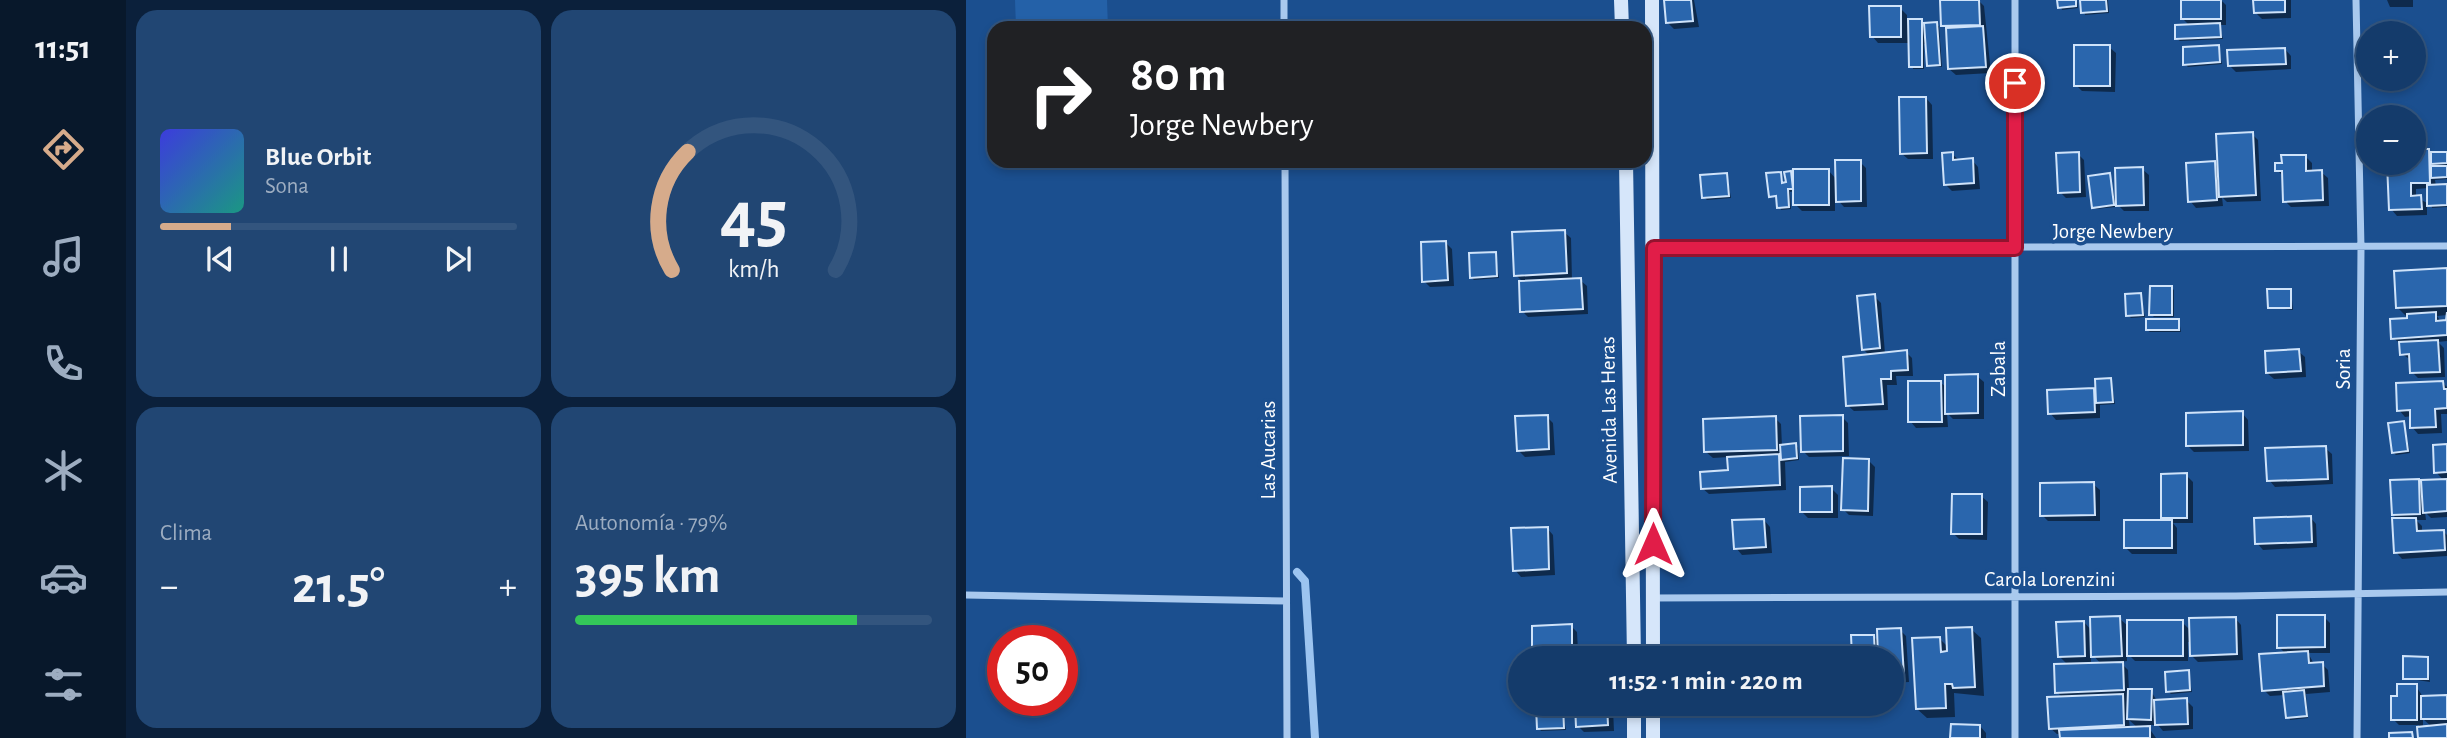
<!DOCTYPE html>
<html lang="es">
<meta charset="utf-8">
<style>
:root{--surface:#143b6b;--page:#214673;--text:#f1f3f6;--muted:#9dadc1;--line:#33557e;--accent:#d6ab8b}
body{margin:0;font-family:"Alegreya Sans",sans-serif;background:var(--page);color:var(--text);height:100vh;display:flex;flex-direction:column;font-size:26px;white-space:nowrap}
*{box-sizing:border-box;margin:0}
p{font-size:23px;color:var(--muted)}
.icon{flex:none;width:38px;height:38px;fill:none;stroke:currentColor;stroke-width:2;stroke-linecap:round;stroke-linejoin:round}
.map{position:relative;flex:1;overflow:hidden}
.panel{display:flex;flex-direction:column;gap:10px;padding:10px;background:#0b203b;width:840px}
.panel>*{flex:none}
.banner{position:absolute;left:21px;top:21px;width:665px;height:147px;border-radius:21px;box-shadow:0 4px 10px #0003,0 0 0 2px var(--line);background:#202124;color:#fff;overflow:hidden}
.fabs{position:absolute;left:1390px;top:21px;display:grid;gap:14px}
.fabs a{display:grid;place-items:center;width:70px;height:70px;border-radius:50%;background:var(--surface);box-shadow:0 4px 10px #0003,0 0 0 2px var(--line);font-size:35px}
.speed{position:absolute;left:21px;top:625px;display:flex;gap:14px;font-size:35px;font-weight:700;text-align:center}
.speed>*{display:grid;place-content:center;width:91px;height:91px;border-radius:50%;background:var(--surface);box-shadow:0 4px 10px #0003,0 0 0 2px var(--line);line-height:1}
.speed .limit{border:10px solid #d22;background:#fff;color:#111}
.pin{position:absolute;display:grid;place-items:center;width:60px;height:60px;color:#fff;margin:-30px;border:4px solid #fff;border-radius:50%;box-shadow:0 2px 7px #0007}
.me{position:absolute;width:77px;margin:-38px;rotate:0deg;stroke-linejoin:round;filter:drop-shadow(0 0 5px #0008)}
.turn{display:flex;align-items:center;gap:24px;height:147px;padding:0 28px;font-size:32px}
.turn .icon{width:91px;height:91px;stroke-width:2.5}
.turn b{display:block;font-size:49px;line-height:60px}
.big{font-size:52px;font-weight:700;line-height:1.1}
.panel .tile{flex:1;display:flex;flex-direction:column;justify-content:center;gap:10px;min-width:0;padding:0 24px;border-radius:21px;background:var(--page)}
.panel .dial{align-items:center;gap:0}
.dial svg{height:182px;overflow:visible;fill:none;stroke:var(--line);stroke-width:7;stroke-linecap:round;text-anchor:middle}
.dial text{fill:var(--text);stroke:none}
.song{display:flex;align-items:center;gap:21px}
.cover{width:84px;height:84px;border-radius:10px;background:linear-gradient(135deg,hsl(240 70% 55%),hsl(170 70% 35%))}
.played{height:7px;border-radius:4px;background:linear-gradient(90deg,var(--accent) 20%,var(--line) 20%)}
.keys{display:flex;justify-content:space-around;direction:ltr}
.heat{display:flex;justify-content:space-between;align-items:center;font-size:38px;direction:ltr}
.charge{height:10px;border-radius:5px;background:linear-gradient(90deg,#34c759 79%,var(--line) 0)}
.panel .tiles{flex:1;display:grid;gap:10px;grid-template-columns:repeat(2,1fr)}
.trip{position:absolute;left:542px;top:646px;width:396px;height:70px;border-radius:35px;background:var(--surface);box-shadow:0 4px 10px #0003,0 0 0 2px var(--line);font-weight:700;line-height:70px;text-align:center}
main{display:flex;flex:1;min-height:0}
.tabs{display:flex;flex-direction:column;width:126px;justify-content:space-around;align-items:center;background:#08182b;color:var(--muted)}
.tabs .icon{width:49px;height:49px}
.tabs .selected{color:var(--accent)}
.tabs b{font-size:32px;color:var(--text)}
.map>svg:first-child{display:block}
</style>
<main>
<nav class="tabs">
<b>11:51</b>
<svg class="icon selected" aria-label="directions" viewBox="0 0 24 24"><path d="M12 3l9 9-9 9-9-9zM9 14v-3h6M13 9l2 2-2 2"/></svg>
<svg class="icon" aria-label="music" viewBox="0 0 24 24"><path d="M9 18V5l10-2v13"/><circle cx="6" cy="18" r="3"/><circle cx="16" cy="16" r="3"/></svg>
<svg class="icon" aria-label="phone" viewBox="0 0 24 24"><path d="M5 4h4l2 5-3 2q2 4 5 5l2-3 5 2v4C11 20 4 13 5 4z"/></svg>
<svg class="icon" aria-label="climate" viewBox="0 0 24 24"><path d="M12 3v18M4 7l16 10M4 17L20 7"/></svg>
<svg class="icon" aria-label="car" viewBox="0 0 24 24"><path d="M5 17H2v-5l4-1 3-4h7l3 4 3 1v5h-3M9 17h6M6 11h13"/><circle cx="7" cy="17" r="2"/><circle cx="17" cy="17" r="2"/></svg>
<svg class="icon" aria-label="filters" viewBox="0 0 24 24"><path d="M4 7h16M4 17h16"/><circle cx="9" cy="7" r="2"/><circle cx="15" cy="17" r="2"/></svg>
</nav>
<section class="panel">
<div class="tiles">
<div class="tile">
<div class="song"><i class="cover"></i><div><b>Blue Orbit</b><p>Sona</p></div></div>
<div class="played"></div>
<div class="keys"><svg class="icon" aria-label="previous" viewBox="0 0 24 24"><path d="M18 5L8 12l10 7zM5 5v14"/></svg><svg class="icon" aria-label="pause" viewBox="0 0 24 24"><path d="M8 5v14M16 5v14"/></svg><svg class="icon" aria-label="next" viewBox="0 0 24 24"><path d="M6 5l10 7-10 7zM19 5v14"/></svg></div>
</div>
<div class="tile dial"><svg viewBox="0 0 100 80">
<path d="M14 69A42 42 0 1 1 86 69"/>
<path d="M14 69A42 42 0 0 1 21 17" stroke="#d6ab8b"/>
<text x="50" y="56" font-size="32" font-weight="700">45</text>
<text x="50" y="72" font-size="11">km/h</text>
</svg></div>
<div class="tile"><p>Clima</p>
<div class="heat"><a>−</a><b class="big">21.5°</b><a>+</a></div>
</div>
<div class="tile"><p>Autonomía · 79%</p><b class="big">395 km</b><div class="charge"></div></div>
</div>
</section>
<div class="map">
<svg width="1481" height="738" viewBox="0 0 1481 738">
<rect width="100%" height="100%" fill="#1b4f8f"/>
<!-- green -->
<path fill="#2461a8" d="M 49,0 L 141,0 L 142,28 L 50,28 Z"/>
<!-- shadow -->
<path fill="#0007" fill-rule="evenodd" d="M 700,0 L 728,0 L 733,27 L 708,29 L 702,23 Z
M 1012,0 L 1018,6 L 1025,73 L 990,75 L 983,69 L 981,30 L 977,25 Z
M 1093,0 L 1111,0 L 1112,8 L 1096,10 Z
M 1116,0 L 1142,0 L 1143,13 L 1119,15 Z
M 1216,0 L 1255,0 L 1260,5 L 1260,25 L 1253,25 L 1257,39 L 1214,41 L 1211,39 L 1224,26 L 1216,18 Z
M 1289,0 L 1325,0 L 1325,18 L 1296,19 L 1289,12 Z
M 1421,0 L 1447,0 L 1447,7 L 1424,7 Z
M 934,8 L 941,15 L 941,21 L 973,26 L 976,67 L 962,65 L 961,44 L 958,44 L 958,69 L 947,69 L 944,43 L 912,43 L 906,36 Z
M 1143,47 L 1150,53 L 1149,92 L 1116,91 L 1110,85 Z
M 1252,47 L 1256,64 L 1222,67 L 1219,64 Z
M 1319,49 L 1325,56 L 1325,69 L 1270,72 L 1263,65 Z
M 960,98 L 966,105 L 967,159 L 942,159 L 935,153 Z
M 1286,134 L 1292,140 L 1295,201 L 1261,202 L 1256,197 L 1257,206 L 1230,208 L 1224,201 L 1248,163 L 1253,168 Z
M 1462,151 L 1466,154 L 1481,153 L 1481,179 L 1469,180 L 1470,186 L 1481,186 L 1481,207 L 1466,208 L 1463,188 L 1450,189 L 1450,197 L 1461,203 L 1461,215 L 1431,216 L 1425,209 L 1423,163 L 1447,163 Z
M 986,154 L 993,160 L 1006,160 L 1012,167 L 1014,189 L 986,191 L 979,184 Z
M 1112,154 L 1118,160 L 1120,197 L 1100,198 L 1094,192 Z
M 1339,156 L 1346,163 L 1346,172 L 1355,172 L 1362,178 L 1363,206 L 1325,207 L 1319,201 L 1318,177 L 1311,170 Z
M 894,162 L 900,168 L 901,207 L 878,207 L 869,197 L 869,211 L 836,211 L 829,204 L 829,191 L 824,192 L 825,209 L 815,210 L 812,198 L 804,196 L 814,174 L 817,184 L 822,184 L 824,173 L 829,178 L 862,170 L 871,180 Z
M 1176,169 L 1183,175 L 1183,211 L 1158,211 L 1149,202 L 1150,207 L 1130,209 L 1128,207 L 1144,175 L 1149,201 L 1152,201 Z
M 761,175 L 765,198 L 741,200 L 738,197 Z
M 598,232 L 605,238 L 606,280 L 614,280 L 621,286 L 622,314 L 562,317 L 556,311 L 557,282 L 550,275 Z
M 480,243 L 486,249 L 488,286 L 464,287 L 458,281 Z
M 529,254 L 533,278 L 508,280 L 505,277 Z
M 1481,270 L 1481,315 L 1471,316 L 1475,322 L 1481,322 L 1481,341 L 1472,342 L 1478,348 L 1479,377 L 1452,378 L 1446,372 L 1445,360 L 1436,354 L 1435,344 L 1427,338 L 1444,320 L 1431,307 Z
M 1205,288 L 1208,290 L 1208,317 L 1188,317 L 1185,314 Z
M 1325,290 L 1327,310 L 1303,307 Z
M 1174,295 L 1179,317 L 1165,318 L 1162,315 Z
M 908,296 L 915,303 L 919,354 L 940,352 L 946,358 L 947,376 L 930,376 L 931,385 L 921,385 L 922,410 L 888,411 L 881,405 L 904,356 L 897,349 Z
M 1213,320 L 1215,332 L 1184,332 L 1181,330 Z
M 1332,351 L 1339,357 L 1340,377 L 1308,379 L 1301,373 Z
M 1011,376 L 1018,382 L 1018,419 L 987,419 L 981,413 L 982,427 L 950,428 L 944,421 L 974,382 L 981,388 Z
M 1145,380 L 1149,404 L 1134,405 L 1134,418 L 1090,420 L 1084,413 L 1127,390 L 1131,394 Z
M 1477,383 L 1481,387 L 1481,414 L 1475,414 L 1476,433 L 1452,434 L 1446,427 L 1446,416 L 1439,417 L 1433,410 Z
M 1276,413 L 1282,420 L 1283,451 L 1228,452 L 1222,446 Z
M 581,417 L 587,423 L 589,455 L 559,457 L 552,450 Z
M 876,417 L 882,423 L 883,456 L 843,457 L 837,451 Z
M 809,418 L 815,424 L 816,446 L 830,445 L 832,448 L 833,460 L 819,462 L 820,490 L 743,494 L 736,488 L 764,472 L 763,457 L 747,458 L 740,452 Z
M 1438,423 L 1444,453 L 1430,455 L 1427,452 Z
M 1481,446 L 1481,517 L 1465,518 L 1459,512 L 1460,520 L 1450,520 L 1456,526 L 1456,533 L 1478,532 L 1481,535 L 1481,556 L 1436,559 L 1430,552 L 1432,520 L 1427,515 L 1452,481 L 1457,486 L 1478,481 L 1470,472 Z
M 1359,448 L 1366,454 L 1367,484 L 1309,487 L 1303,480 Z
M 903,461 L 909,467 L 907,516 L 883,515 L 877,509 Z
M 1220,475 L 1227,482 L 1227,523 L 1207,523 L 1211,528 L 1211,554 L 1166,554 L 1160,548 L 1202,522 L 1197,517 Z
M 1127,484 L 1134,490 L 1134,521 L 1082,521 L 1076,515 Z
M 865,488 L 872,495 L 872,518 L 842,518 L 835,511 Z
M 1015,496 L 1022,502 L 1021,540 L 993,539 L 987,533 Z
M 1344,517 L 1350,524 L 1351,547 L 1297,550 L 1291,543 Z
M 798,520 L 804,527 L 806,553 L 776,555 L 770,548 Z
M 581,528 L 587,535 L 589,575 L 555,577 L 549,570 Z
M 1358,617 L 1364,623 L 1364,653 L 1342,653 L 1348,664 L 1356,664 L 1362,670 L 1364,692 L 1340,694 L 1342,718 L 1324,720 L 1319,695 L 1304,696 L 1298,690 L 1320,654 L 1313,647 Z
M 1153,618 L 1163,627 L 1216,622 L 1225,631 L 1269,618 L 1275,625 L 1277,660 L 1232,662 L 1226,656 L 1225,642 L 1222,642 L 1222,661 L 1169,661 L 1161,653 L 1161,661 L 1154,662 L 1162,670 L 1163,691 L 1185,691 L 1191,701 L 1220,700 L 1227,707 L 1227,729 L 1197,731 L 1192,725 L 1181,725 L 1190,738 L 1096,738 L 1095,734 L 1091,734 L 1084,728 L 1097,698 L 1091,692 L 1103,666 L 1093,656 L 1118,622 L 1126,631 ZM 1125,653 L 1135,664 L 1125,665 ZM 1163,720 L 1172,728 L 1164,729 Z
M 605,626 L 611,632 L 612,651 L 575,653 L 568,646 Z
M 1005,629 L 1015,638 L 1018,696 L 988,693 L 989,717 L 961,718 L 951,709 L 974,639 L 983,648 Z
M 934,630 L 940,636 L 943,682 L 926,683 L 926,658 L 888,656 L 907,636 L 913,642 Z
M 798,656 L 815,657 L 816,658 L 798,658 Z
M 1461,658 L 1464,682 L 1438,678 Z
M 1222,672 L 1226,692 L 1205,694 L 1202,691 Z
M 1450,686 L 1457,697 L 1481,697 L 1481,738 L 1454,738 L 1453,725 L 1433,725 L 1427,719 L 1433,697 ZM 1457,719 L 1466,727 L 1457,728 Z
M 611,704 L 641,704 L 647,709 L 648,731 L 618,732 L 612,726 Z
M 596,707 L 600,730 L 575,731 L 573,728 Z
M 1014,726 L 1020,733 L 1020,738 L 986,738 Z"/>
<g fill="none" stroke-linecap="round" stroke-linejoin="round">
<!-- stream -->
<path stroke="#9cc4f0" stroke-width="8" d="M 331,572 L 339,581 L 349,738"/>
</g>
<!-- building -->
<path fill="#2a66ad" stroke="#cfe3fa" stroke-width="2" d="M 698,0 L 725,0 L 727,21 L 700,23 Z
M 974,0 L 1013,0 L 1014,25 L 975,26 Z
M 1091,0 L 1110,0 L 1110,6 L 1092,8 Z
M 1114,0 L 1140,0 L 1141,11 L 1115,13 Z
M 1215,0 L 1255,0 L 1255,19 L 1215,19 Z
M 1287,0 L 1319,0 L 1319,12 L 1288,13 Z
M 903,6 L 935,6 L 935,37 L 904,37 Z
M 942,19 L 956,19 L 956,67 L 943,67 Z
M 971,22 L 974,65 L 961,66 L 958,23 Z
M 1254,23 L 1255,37 L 1209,39 L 1209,25 Z
M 1017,26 L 1020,67 L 982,69 L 980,28 Z
M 1108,45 L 1144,45 L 1144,86 L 1108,86 Z
M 1253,45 L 1254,62 L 1217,65 L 1217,47 Z
M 1319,48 L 1320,64 L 1262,66 L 1261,50 Z
M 933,97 L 960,97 L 961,153 L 934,154 Z
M 1287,132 L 1290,195 L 1253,197 L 1250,134 Z
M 1447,149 L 1463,149 L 1464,183 L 1445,183 L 1445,196 L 1455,195 L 1456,209 L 1423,210 L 1421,163 L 1447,163 Z
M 987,152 L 987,160 L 1007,158 L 1008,183 L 978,185 L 976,153 Z
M 1113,152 L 1114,192 L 1092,193 L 1090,153 Z
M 1465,152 L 1481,152 L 1481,163 L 1465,164 Z
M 1315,155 L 1340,155 L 1340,171 L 1356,170 L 1357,200 L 1317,202 L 1316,171 L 1309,171 L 1309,163 L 1316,163 Z
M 869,160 L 895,160 L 895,201 L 870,202 Z
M 1249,161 L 1251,200 L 1222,202 L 1220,163 Z
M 1465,166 L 1481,166 L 1481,177 L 1465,178 Z
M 1177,167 L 1178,205 L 1150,206 L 1149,168 Z
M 827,169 L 863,169 L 863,205 L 827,205 Z
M 825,171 L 827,189 L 822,189 L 823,207 L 811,208 L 810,196 L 803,197 L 800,173 L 815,172 L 816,183 L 820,182 L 818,172 Z
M 761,173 L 763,196 L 736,198 L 734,175 Z
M 1144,173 L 1148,205 L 1126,208 L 1122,176 Z
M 1481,184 L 1481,205 L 1461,206 L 1461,185 Z
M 599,230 L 601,273 L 548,276 L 546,232 Z
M 480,241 L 482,280 L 456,282 L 455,242 Z
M 530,252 L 531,276 L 504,278 L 503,253 Z
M 1481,268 L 1481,306 L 1430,308 L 1428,271 Z
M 615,278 L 617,309 L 554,312 L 553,281 Z
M 1184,286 L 1206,286 L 1206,315 L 1183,315 Z
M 1301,289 L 1325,289 L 1325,308 L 1302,308 Z
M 1175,293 L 1177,315 L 1160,316 L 1159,294 Z
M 909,294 L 914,348 L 896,350 L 891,296 Z
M 1470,312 L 1470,321 L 1480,320 L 1481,312 L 1481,335 L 1425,339 L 1424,319 L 1441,318 L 1441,314 Z
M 1180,319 L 1213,319 L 1213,330 L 1180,330 Z
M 1472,340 L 1474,372 L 1444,373 L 1443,354 L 1434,355 L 1433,342 Z
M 1333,349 L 1335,371 L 1300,373 L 1299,351 Z
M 941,350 L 942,370 L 925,371 L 925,379 L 915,379 L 917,404 L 880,406 L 877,357 Z
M 1012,374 L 1012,413 L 979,414 L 979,375 Z
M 1145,378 L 1147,402 L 1130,403 L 1129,379 Z
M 942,381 L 975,381 L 976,422 L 942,422 Z
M 1477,381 L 1478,389 L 1481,389 L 1481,408 L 1469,409 L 1470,427 L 1444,428 L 1444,410 L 1431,411 L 1430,383 Z
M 1128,388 L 1129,412 L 1082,414 L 1081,390 Z
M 1277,411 L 1277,445 L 1220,446 L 1220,413 Z
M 582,415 L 583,449 L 551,451 L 549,416 Z
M 877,415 L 877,451 L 835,452 L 834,416 Z
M 810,416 L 811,450 L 738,452 L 737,419 Z
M 1438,421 L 1442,451 L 1426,453 L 1422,423 Z
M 830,443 L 831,458 L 815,460 L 814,445 Z
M 1481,444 L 1481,472 L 1468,473 L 1467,445 Z
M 1360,446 L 1362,479 L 1301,481 L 1299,448 Z
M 813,454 L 814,485 L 735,489 L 734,472 L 762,470 L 761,457 Z
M 877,458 L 903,459 L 902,511 L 875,510 Z
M 1221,473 L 1221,518 L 1195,518 L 1195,474 Z
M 1453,479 L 1454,514 L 1426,515 L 1424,480 Z
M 1481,479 L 1481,511 L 1457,513 L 1455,480 Z
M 1128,482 L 1129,515 L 1074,516 L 1074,483 Z
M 866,486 L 866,512 L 834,512 L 834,487 Z
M 986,494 L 1016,494 L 1016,534 L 985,534 Z
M 1345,516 L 1346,542 L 1289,544 L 1288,518 Z
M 1426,518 L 1450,518 L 1451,531 L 1478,530 L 1479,550 L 1428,553 Z
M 798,519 L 800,547 L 768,549 L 766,520 Z
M 1158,520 L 1206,520 L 1206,548 L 1158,548 Z
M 582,527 L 583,569 L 547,571 L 545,528 Z
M 1311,615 L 1359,615 L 1359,647 L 1311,648 Z
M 1154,616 L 1156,656 L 1125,657 L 1124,617 Z
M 1270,617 L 1271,654 L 1224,656 L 1223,618 Z
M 1161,620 L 1217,620 L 1217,656 L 1161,656 Z
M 1118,621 L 1119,656 L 1092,657 L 1090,622 Z
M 606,624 L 606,645 L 566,647 L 566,626 Z
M 1006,627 L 1009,687 L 987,688 L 986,684 L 979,684 L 980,708 L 950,709 L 946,638 L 974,637 L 975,652 L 981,651 L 980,628 Z
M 935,628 L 938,676 L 926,677 L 926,658 L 912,658 L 911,629 Z
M 885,635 L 908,635 L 909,656 L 886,657 Z
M 1342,651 L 1343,663 L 1357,662 L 1358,686 L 1296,691 L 1293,654 Z
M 1437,656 L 1462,657 L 1462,679 L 1437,679 Z
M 1157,662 L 1158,690 L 1089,693 L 1088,664 Z
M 1223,670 L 1224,690 L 1200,692 L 1199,672 Z
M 1431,684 L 1451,684 L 1451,720 L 1425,720 L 1425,696 L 1431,696 Z
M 1162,689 L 1186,689 L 1185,720 L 1161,719 Z
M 1338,690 L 1341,716 L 1320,718 L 1317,692 Z
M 1157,694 L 1158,725 L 1083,729 L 1081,697 Z
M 1481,695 L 1481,719 L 1455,719 L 1455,696 Z
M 1221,698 L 1222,724 L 1189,725 L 1188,700 Z
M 609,704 L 641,704 L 642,725 L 610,727 Z
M 597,705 L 598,728 L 571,729 L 570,706 Z
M 985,724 L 1014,725 L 1014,738 L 984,738 Z
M 1481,724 L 1481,738 L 1452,738 L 1451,727 Z
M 1184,726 L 1184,738 L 1094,738 L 1093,730 Z
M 1446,732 L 1447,738 L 1423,738 L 1423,733 Z"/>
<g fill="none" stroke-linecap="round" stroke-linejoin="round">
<!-- minor -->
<path stroke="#a9c9ee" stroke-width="7" d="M 318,0 L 318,28
M 1049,0 L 1049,738
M 1390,0 L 1395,248 L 1391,738
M 319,161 L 321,738
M 688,248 L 1481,246
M 0,595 L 320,601
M 687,598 L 1270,596 L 1481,592"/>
<!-- secondary -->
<path stroke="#d6e6fa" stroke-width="14" d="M 655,0 L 656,28
M 686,0 L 687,658
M 660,161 L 668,658
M 668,738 L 668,704
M 687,738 L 687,704"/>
</g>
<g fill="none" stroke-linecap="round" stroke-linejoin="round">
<!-- route casing -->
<g stroke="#92132f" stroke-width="18">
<path id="route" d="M 687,544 L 688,248 L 1049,248 L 1049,83"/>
</g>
<!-- route -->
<use href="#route" stroke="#e11d48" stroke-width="12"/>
</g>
<g text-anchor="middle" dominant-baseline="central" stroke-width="7" stroke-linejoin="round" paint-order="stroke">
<!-- street labels -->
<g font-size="21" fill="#fff" stroke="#1b4f8f">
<text x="1147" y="231">Jorge Newbery</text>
<text transform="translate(1032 369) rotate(-90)">Zabala</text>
<text transform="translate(1377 369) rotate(-90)">Soria</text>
<text transform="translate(643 410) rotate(-91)">Avenida Las Heras</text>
<text transform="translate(302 450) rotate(-90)">Las Aucarias</text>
<text x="1084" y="579">Carola Lorenzini</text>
</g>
</g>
</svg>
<div class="fabs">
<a>+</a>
<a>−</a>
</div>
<div class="speed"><div class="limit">50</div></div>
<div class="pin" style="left:1049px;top:83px;background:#d93025"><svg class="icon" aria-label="arrive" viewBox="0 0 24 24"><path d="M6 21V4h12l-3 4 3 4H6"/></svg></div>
<svg class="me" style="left:687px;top:544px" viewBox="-20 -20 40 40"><path d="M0-17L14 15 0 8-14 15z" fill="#e11d48" stroke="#fff" stroke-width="4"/></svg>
<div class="trip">11:52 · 1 min · 220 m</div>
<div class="banner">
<div class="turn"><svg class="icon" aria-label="right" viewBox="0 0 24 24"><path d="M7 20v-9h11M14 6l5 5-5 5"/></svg><div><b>80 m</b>Jorge Newbery</div></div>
</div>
</div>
</main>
